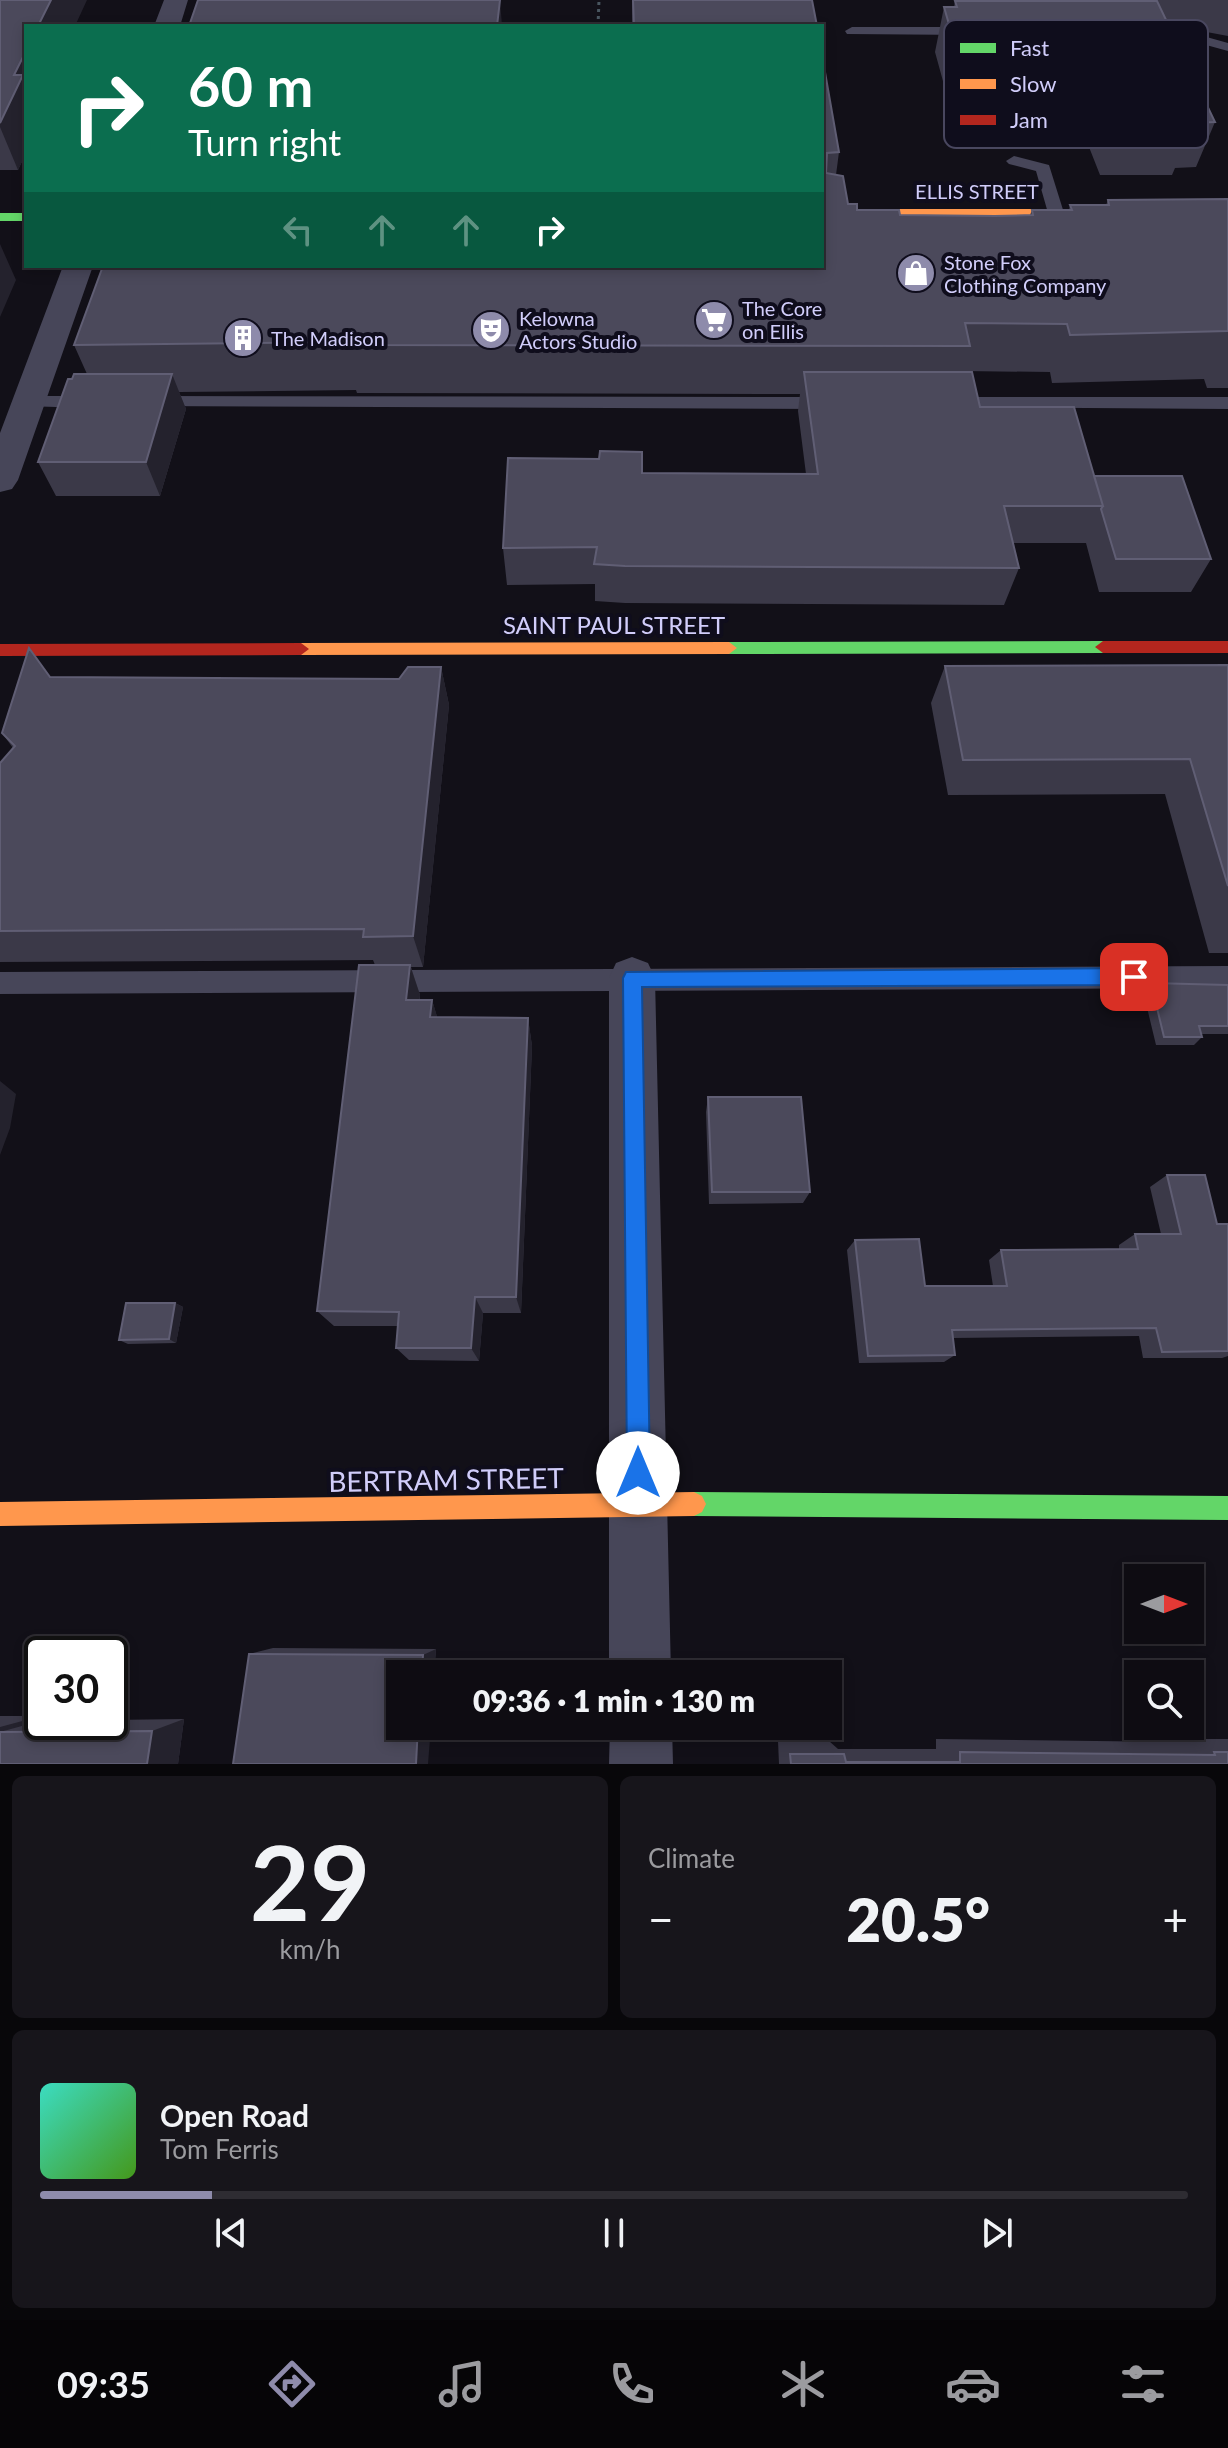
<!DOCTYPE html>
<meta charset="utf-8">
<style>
:root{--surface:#0e0c12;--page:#17151b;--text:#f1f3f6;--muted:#9b9b9f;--line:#2e2c32;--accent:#8e8bab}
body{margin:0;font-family:Lato,sans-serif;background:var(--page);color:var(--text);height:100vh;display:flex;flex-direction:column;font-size:30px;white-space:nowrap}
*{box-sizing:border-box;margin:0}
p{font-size:26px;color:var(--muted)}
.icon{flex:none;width:44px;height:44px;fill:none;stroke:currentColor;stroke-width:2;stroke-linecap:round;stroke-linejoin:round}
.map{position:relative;height:1764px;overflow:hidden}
.drawer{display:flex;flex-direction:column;gap:12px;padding:12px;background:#08070a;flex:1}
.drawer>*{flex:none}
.hud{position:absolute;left:24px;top:24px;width:800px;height:244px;border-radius:0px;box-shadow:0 4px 12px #0003,0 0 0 2px var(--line);background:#0b6e4f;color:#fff;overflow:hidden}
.needle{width:52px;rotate:90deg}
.controls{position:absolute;left:1124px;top:1564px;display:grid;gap:16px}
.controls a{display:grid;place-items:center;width:80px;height:80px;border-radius:0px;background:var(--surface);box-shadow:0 4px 12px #0003,0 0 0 2px var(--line);font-size:40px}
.speed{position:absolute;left:24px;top:1636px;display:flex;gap:16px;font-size:40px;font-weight:700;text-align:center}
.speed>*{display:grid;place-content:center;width:104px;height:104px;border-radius:50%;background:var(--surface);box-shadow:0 4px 12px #0003,0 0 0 2px var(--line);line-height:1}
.speed .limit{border:4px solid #111;border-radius:12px;background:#fff;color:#111}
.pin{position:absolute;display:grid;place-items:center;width:68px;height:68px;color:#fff;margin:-34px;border-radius:16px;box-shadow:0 4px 12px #0006}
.me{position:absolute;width:88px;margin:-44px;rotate:0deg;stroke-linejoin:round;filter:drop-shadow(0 0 6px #0008)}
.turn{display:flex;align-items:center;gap:28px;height:168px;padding:0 32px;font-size:36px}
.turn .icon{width:104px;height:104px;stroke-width:2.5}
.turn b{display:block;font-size:56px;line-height:68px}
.lanes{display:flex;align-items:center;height:76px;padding:0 32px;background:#0003;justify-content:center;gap:40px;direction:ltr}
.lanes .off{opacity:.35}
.big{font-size:60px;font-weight:800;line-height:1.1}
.drawer .tile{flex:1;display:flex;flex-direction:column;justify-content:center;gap:12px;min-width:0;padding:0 28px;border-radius:12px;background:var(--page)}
.drawer .dial{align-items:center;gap:0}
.dial b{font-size:104px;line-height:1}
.song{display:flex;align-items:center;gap:24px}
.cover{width:96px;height:96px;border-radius:12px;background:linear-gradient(135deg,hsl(170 70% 55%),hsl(100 70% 35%))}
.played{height:8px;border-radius:4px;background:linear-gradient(90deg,var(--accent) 15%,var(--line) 15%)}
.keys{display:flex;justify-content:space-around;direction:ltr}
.heat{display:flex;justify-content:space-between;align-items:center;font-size:44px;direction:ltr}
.drawer .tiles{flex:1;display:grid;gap:12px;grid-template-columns:1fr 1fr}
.tile:last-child{grid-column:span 2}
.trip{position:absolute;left:386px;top:1660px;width:456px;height:80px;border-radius:0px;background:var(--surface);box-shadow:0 4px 12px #0003,0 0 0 2px var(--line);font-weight:800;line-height:80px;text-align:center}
.dock{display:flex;height:128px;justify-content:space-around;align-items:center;background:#060507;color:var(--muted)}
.dock .icon{width:56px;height:56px}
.dock .current{color:var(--accent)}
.dock b{font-size:36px;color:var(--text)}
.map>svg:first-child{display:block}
</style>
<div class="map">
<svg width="1228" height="1764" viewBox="0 0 1228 1764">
<rect width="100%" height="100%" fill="#121018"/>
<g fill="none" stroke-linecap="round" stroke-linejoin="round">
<!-- path -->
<path stroke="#495660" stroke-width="3" stroke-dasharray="3 4" stroke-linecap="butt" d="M 598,26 L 599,0"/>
<!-- lane -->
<path fill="#474659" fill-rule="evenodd" d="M 1142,19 L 1228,43 L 1228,51 L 1137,26 L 1137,20 Z
M 852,27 L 970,27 L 977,31 L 970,35 L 847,34 L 845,31 Z
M 1014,156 L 1049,165 L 1064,213 L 1062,216 L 1048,213 L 1036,171 L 1009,164 L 1006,161 Z
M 29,396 L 90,396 L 99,402 L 90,408 L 23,406 L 20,402 Z
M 150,396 L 830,397 L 839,403 L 830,409 L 144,406 L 141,402 Z
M 946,397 L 1228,397 L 1228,409 L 940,407 L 940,399 Z
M 1228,966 L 1228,988 L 0,994 L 0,972 Z"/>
<!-- street -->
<path fill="#474659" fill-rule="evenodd" d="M 164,0 L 188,0 L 180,26 L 154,26 Z
M 63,266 L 93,266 L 18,480 L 12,489 L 0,492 L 0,433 Z
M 632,957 L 648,963 L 655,978 L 671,1674 L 609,1674 L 609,978 L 616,963 Z
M 610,1726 L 672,1726 L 673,1764 L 609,1764 Z"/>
<!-- fast -->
<path fill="#63d668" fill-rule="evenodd" d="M 0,213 L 26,213 L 26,221 L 0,221 Z
M 1103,641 L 1111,647 L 1103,653 L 729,654 L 721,648 L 729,642 Z
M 694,1492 L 1228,1496 L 1228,1520 L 694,1516 L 686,1512 L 682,1504 L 686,1496 Z"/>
<!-- slow -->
<path fill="#ff974d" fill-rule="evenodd" d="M 822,209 L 1090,209 L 1096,213 L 1090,217 L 822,217 Z
M 729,642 L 737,648 L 729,654 L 301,655 L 293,649 L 301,643 Z
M 694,1492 L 702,1496 L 706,1504 L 702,1512 L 694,1516 L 0,1526 L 0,1502 Z"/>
<!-- jam -->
<path fill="#b3261e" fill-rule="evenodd" d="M 1103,641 L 1228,641 L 1228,653 L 1103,653 L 1095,647 Z
M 301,643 L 309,649 L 301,655 L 0,656 L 0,644 Z"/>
</g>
<!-- wall -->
<path fill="#3b3948" d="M 0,0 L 26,26 L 26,153 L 18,170 L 0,170 Z
M 632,0 L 812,0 L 817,26 L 632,26 Z
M 1111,0 L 1228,0 L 1228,36 L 1196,30 L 1167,21 L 1215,122 L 1196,167 L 1175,168 L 1172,175 L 1100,175 L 1089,147 L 1074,147 L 1066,124 L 967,122 L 965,114 L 952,114 L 935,52 L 944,7 L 954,7 L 955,1 L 1113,1 Z
M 822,55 L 839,152 L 836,175 L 848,204 L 857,210 L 900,215 L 995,216 L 1030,215 L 1032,210 L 1069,210 L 1070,205 L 1106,205 L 1108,200 L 1228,199 L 1228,388 L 1207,388 L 1204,379 L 1052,383 L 1050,372 L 963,371 L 963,372 L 980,407 L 1094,476 L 1211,559 L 1191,592 L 1099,592 L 1086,543 L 1013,543 L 1019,568 L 1004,605 L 625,603 L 595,601 L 595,584 L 507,585 L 503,548 L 642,473 L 806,474 L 798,411 L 800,394 L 357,393 L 356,390 L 179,392 L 186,409 L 160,496 L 56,496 L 38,462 L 72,379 L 87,374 L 74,345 L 822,266 Z
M 1228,665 L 1228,953 L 1209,953 L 1165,794 L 948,795 L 931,703 L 945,666 Z
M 441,667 L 449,705 L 423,967 L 411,967 L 420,995 L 420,1000 L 432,1000 L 437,1017 L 528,1018 L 532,1046 L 521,1313 L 483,1313 L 479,1361 L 409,1360 L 396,1348 L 398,1326 L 334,1326 L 317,1311 L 375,965 L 373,960 L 0,962 L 0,763 L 13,748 L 2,733 L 50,677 L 399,679 Z
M 1151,983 L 1228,985 L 1228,1034 L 1202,1034 L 1202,1037 L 1194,1045 L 1156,1045 L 1143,991 Z
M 708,1097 L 810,1192 L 803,1203 L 709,1204 L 706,1112 Z
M 1167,1175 L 1217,1224 L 1228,1224 L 1228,1356 L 1222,1358 L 1143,1358 L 1139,1336 L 953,1338 L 955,1355 L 944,1362 L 859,1363 L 847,1250 L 855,1240 L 925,1286 L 993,1286 L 989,1260 L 1001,1250 L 1119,1249 L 1119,1245 L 1135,1234 L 1161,1234 L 1150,1187 Z
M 175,1303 L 183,1307 L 176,1343 L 128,1344 L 119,1340 Z
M 273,1648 L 436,1649 L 434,1674 L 249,1654 Z
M 0,1716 L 41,1716 L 40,1721 L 42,1721 L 42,1722 L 110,1722 L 110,1720 L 184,1719 L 178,1764 L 0,1764 Z
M 936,1739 L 1174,1742 L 1173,1739 L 1228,1739 L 1228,1764 L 779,1764 L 778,1741 L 829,1741 L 838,1749 L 936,1749 Z"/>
<!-- shaded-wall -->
<path fill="#24222d" d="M 51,0 L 87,0 L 75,26 L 38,26 Z
M 500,0 L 502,26 L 497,26 Z
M 26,51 L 26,153 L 18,170 L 0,127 L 0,123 L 14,75 Z
M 0,244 L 16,280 L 0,317 Z
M 172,374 L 186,409 L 160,496 L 146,462 Z
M 441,667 L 449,705 L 423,967 L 413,936 Z
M 410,965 L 420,995 L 417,1029 L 406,1000 Z
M 432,1000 L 441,1029 L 430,1017 Z
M 528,1018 L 532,1046 L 521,1313 L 516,1297 Z
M 0,1081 L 16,1094 L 10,1128 L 0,1155 Z
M 475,1297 L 483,1313 L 479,1361 L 471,1348 Z
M 175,1303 L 183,1307 L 176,1343 L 169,1339 Z
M 436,1649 L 434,1674 L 422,1674 L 423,1655 Z
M 41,1716 L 40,1721 L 0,1732 L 0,1727 Z
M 184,1719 L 178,1764 L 147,1764 L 152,1731 Z
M 418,1726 L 431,1726 L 428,1764 L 416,1764 Z"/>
<!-- building -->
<path fill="#4b495b" stroke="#605e74" stroke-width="2" d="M 0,0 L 51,0 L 38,26 L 26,26 L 26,51 L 14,75 L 23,75 L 0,123 Z
M 198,0 L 500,0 L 497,26 L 189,26 Z
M 633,0 L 812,0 L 817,26 L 634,26 Z
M 955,1 L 1157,1 L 1215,122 L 1187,123 L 1190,130 L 1116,130 L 1104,102 L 1089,102 L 1080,79 L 978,77 L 976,69 L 962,69 L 944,7 L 957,7 Z
M 822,55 L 839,152 L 827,153 L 826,173 L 843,176 L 848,204 L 857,204 L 857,210 L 899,210 L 900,215 L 995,216 L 1033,215 L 1032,210 L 1072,210 L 1070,205 L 1109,205 L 1108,200 L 1228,199 L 1228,331 L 1070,335 L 1067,324 L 965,323 L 970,346 L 346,345 L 347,342 L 74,345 L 103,266 L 822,266 Z
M 804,372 L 972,372 L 980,407 L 1074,407 L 1103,506 L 1004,506 L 1019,568 L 625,566 L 594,564 L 597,547 L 503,548 L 508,458 L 599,459 L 600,451 L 642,452 L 642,473 L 818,474 Z
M 74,374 L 172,374 L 146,462 L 38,462 L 68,379 L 72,379 Z
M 1094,476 L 1182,476 L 1211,559 L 1116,559 L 1101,509 L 1103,506 Z
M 29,648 L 50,677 L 399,679 L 408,667 L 441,667 L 413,936 L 363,937 L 364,929 L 0,931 L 0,763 L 15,746 L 2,733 Z
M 1228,665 L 1228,886 L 1190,759 L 963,760 L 945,666 Z
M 359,965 L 410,965 L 406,1000 L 432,1000 L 430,1017 L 528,1018 L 516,1297 L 475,1297 L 471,1348 L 396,1348 L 399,1312 L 317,1311 Z
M 1151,983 L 1228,985 L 1228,1026 L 1199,1026 L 1202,1037 L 1164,1037 Z
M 708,1097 L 801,1097 L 810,1192 L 712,1192 Z
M 1167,1175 L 1205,1175 L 1217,1224 L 1228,1224 L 1228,1351 L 1162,1352 L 1156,1328 L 952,1330 L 955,1355 L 868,1356 L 855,1240 L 919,1239 L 925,1286 L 1007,1286 L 1001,1250 L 1138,1249 L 1135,1234 L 1181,1234 Z
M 126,1303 L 175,1303 L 169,1339 L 119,1340 Z
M 249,1654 L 423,1655 L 422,1674 L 400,1674 L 400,1726 L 418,1726 L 416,1764 L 233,1764 Z
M 152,1731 L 147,1764 L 0,1764 L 0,1732 Z
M 960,1752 L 1215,1755 L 1214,1752 L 1228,1752 L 1228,1764 L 791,1764 L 790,1754 L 844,1754 L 846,1762 L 960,1762 Z"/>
<!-- route -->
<path fill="#1a73e8" stroke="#114b97" stroke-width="2" d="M 1134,968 L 1144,977 L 1134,985 L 642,987 L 650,1473 L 647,1482 L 638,1485 L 630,1482 L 627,1473 L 623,978 L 626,972 Z"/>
<!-- icons -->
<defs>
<g id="shop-disc" transform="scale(2)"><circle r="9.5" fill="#8e8bab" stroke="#0f0d1c"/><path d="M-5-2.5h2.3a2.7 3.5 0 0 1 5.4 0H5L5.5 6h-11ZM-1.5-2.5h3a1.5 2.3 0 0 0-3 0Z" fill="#fff"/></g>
<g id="supermarket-disc" transform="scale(2)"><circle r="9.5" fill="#8e8bab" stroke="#0f0d1c"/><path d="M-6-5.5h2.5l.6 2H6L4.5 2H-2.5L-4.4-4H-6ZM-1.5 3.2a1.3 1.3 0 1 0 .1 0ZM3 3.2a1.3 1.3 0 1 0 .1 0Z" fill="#fff"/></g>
<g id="theatre-disc" transform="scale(2)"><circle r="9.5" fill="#8e8bab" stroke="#0f0d1c"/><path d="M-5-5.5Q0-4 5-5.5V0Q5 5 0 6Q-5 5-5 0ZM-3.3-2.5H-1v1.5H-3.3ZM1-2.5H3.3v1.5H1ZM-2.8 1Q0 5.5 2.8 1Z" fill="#fff"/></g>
<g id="building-disc" transform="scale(2)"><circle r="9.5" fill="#8e8bab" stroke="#0f0d1c"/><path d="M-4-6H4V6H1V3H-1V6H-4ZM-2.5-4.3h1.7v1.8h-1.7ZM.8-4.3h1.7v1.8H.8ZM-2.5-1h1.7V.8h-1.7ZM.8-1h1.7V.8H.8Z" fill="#fff"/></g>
</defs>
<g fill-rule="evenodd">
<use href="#shop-disc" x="916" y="273"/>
<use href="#supermarket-disc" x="714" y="320"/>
<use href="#theatre-disc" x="491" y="330"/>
<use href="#building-disc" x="243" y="338"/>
</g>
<g text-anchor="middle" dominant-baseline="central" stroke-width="8" stroke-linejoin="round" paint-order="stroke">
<!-- far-street labels -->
<g font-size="20" fill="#d1cdfa" stroke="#0f0d1c">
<text x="977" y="191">ELLIS STREET</text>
</g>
<!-- far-poi labels -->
<g font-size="20" fill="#d1cdfa" stroke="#0f0d1c" text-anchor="start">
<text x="944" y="262">Stone Fox<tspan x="944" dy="23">Clothing Company</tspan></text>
<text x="742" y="308">The Core<tspan x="742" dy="23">on Ellis</tspan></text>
<text x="519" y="318">Kelowna<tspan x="519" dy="23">Actors Studio</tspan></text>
<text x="271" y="338">The Madison</text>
</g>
<!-- street labels -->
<g font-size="24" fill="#d1cdfa" stroke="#0f0d1c">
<text x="614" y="624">SAINT PAUL STREET</text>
</g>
<!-- near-street labels -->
<g font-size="28" fill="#d1cdfa" stroke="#0f0d1c">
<text transform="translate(446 1479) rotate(-1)">BERTRAM STREET</text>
</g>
</g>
<!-- legend -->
<rect x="944" y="20" width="264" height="128" rx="12" fill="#0f0d1c" stroke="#49475f" stroke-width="2"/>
<rect x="960" y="43" width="36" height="10" fill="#63d668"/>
<rect x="960" y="79" width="36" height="10" fill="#ff974d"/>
<rect x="960" y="115" width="36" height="10" fill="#b3261e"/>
<g font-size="22" fill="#d1cdfa">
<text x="1010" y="56">Fast</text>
<text x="1010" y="92">Slow</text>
<text x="1010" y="128">Jam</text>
</g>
</svg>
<div class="controls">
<a><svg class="needle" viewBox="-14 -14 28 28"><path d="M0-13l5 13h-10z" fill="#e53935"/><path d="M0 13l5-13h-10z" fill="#9b9b9f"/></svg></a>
<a><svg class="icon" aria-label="search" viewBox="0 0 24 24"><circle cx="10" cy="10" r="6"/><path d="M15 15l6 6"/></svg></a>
</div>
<div class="speed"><div class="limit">30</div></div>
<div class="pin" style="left:1134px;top:977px;background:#d93025"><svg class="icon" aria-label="arrive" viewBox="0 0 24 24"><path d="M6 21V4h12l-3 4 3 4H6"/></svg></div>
<svg class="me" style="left:638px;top:1473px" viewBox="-20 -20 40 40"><circle r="19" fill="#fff"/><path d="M0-13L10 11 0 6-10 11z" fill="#1a73e8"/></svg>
<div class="trip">09:36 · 1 min · 130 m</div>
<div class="hud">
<div class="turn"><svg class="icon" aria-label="right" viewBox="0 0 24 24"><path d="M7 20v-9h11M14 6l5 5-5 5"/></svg><div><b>60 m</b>Turn right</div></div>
<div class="lanes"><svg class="icon off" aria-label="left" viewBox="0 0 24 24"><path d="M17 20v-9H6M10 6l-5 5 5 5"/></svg><svg class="icon off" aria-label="ahead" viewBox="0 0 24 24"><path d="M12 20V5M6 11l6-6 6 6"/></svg><svg class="icon off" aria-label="ahead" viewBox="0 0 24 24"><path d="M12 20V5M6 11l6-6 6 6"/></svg><svg class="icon" aria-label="right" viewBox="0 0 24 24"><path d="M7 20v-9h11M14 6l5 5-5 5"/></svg></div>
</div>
</div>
<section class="drawer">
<div class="tiles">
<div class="tile dial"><b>29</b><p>km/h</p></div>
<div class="tile"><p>Climate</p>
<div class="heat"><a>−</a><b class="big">20.5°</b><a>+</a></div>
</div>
<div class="tile">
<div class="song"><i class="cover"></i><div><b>Open Road</b><p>Tom Ferris</p></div></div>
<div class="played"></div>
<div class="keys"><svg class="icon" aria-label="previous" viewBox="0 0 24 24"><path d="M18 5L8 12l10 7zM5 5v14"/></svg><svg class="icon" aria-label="pause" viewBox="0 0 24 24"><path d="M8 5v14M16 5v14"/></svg><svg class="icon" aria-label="next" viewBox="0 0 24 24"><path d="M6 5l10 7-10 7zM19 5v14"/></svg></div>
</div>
</div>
</section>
<nav class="dock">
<b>09:35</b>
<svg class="icon current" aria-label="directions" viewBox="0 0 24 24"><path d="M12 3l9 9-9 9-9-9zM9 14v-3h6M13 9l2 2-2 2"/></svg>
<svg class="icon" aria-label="music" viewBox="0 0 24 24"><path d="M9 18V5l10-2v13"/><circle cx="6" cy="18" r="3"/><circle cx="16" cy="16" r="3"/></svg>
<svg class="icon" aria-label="phone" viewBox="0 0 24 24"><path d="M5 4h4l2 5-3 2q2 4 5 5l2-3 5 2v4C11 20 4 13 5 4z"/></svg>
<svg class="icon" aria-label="climate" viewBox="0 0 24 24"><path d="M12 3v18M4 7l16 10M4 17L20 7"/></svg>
<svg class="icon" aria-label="car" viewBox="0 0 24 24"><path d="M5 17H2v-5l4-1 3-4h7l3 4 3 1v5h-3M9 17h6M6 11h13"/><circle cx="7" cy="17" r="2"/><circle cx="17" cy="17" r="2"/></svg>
<svg class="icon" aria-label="filters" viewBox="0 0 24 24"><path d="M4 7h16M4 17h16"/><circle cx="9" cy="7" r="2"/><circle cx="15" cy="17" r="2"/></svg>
</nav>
